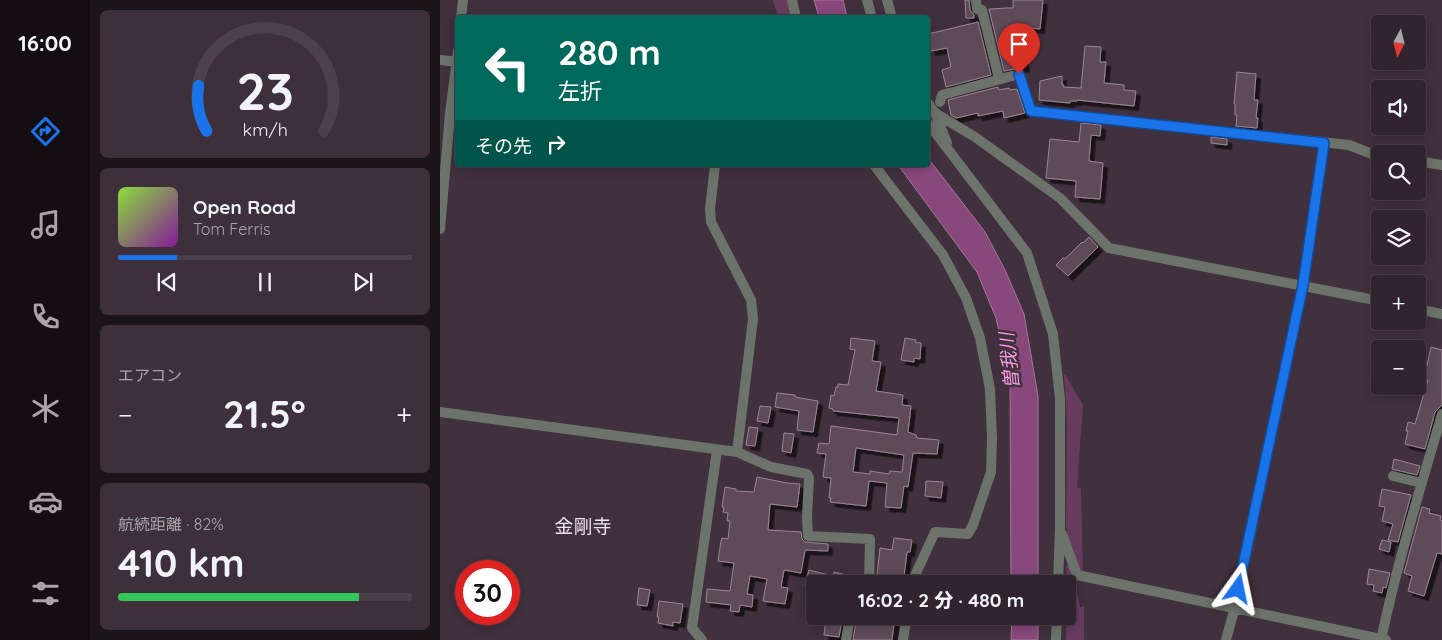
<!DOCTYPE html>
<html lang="ja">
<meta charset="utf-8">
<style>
:root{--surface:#31242e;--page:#3d303a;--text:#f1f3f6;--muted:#a8a4aa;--line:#4c414a;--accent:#1a73e8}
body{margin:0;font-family:Quicksand,"Noto Sans JP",sans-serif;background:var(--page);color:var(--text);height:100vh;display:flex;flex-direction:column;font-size:19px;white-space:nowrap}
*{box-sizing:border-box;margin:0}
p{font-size:16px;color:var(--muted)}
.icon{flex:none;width:28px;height:28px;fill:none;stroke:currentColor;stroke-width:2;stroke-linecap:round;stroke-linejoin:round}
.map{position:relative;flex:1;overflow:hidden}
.panel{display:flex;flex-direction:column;gap:10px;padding:10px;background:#1b1419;width:350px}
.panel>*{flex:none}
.top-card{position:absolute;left:15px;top:15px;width:475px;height:152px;border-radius:5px;box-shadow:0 2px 12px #0003,0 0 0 1px var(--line);background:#00695c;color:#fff;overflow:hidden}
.needle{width:32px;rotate:187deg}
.buttons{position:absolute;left:931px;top:15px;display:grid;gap:10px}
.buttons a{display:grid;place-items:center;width:55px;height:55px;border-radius:5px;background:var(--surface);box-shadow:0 2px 12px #0003,0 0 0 1px var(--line);font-size:25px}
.speed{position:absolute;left:15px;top:560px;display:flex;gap:10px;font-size:25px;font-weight:700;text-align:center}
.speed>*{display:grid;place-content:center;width:65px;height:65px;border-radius:50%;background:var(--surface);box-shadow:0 2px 12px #0003,0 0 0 1px var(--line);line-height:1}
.speed .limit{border:8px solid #d22;background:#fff;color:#111}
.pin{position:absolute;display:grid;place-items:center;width:42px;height:42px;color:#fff;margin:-51px -21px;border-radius:50% 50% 50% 0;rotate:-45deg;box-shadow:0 0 5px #0007}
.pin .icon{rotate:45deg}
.me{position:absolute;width:55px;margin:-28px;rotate:12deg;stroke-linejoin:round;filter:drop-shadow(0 0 4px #0008)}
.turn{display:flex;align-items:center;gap:18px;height:105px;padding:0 20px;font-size:22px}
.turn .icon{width:65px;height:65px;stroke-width:2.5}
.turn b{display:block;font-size:35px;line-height:42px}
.then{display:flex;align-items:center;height:48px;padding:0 20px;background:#0003;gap:10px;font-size:19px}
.big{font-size:38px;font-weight:800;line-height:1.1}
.panel .widget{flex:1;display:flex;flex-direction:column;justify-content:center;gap:8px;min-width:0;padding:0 18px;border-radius:8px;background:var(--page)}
.panel .dial{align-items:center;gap:0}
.dial svg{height:130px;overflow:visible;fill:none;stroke:var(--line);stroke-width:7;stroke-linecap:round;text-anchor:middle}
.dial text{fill:var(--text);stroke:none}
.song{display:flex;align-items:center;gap:15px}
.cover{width:60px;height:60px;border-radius:8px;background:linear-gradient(135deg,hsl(90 70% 55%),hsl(290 70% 35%))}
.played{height:5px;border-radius:2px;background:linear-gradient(90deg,var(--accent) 20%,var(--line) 20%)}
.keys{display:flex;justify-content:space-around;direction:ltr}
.heat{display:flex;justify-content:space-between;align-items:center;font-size:28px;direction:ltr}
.charge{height:8px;border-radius:4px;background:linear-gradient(90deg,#34c759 82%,var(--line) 0)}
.trip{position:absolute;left:366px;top:575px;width:270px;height:50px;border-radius:5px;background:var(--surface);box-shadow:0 2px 12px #0003,0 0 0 1px var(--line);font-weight:800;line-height:50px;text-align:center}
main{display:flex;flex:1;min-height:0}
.tab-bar{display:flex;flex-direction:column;width:90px;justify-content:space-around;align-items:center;background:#140e12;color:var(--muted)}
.tab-bar .icon{width:35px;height:35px}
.tab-bar .current{color:var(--accent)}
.tab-bar b{font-size:22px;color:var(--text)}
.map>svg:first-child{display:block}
</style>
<main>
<nav class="tab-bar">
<b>16:00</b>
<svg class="icon current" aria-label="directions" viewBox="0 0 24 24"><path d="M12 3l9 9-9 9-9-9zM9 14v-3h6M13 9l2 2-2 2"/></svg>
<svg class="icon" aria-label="music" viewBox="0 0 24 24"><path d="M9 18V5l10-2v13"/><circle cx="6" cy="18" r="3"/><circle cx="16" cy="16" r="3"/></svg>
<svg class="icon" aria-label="phone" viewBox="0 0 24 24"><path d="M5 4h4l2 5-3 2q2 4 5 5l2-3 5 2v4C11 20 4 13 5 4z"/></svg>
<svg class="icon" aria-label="climate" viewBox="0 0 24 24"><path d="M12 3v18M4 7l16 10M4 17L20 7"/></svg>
<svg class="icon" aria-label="car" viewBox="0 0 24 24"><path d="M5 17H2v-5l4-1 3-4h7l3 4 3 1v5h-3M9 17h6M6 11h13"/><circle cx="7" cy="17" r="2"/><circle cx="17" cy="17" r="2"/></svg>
<svg class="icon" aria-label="filters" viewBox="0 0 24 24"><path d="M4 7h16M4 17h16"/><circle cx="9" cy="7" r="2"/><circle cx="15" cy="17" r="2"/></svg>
</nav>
<section class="panel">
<div class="widget dial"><svg viewBox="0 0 100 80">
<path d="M14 69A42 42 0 1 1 86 69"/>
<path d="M14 69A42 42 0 0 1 9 41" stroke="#1a73e8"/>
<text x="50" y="56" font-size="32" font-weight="700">23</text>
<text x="50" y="72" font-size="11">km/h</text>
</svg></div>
<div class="widget">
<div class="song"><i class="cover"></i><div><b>Open Road</b><p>Tom Ferris</p></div></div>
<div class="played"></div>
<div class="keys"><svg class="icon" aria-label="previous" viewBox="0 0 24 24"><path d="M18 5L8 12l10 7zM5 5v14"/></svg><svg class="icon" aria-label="pause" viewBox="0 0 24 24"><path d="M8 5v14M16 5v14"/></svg><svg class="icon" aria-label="next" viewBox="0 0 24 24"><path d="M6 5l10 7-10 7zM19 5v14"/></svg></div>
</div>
<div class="widget"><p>エアコン</p>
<div class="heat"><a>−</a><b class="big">21.5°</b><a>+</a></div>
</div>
<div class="widget"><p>航続距離 · 82%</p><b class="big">410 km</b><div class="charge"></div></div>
</section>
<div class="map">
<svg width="1002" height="640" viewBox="0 0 1002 640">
<defs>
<filter id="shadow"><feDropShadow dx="4.5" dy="4.5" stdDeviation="0" flood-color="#0009"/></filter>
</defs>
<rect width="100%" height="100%" fill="#41303d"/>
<!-- green -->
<path fill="#673b5e" d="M 333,0 L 348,0 L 352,17 L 338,17 Z
M 625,374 L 643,405 L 637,488 L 641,488 L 643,574 L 638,568 L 631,550 L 626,527 L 627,422 L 624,375 Z
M 629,564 L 631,566 L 640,607 L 643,607 L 644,603 L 644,640 L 626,640 L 626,616 L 628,616 L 626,566 Z"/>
<!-- water -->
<path fill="#88487c" stroke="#a6769d" d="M 374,0 L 403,0 L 407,17 L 379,17 Z
M 488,158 L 545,232 L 565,270 L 584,314 L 598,396 L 598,584 L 571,584 L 570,381 L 556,318 L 537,272 L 458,165 L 488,165 Z
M 572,616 L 598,616 L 598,640 L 571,640 Z"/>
<!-- building -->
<path fill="#5e4b59" stroke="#9a8595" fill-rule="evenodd" filter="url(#shadow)" d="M 525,0 L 529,0 L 530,10 L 534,15 L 534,18 L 526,18 Z
M 573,0 L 603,0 L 600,29 L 589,28 L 588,32 L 578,31 L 585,67 L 564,71 L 549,9 L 566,8 L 573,8 Z
M 538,22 L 551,75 L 506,87 L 502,70 L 511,67 L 507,48 L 491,51 L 489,43 L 488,43 L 488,34 Z
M 645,46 L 661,47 L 660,62 L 666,62 L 664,83 L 684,85 L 684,90 L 696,91 L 694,106 L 637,100 L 637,101 L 630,101 L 630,103 L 599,100 L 600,81 L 622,76 L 622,85 L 624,85 L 623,87 L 641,88 Z
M 797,72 L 816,74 L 814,100 L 818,100 L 816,118 L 818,118 L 817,128 L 796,126 L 797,115 L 795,115 L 795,104 L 794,104 Z
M 558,87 L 559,90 L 569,88 L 570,90 L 577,89 L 585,113 L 564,118 L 563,111 L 538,116 L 538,113 L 516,118 L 511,115 L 508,100 Z
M 641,123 L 661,125 L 660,136 L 651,135 L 649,161 L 663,163 L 660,199 L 635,197 L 636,181 L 606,178 L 610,139 L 639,142 Z
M 771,137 L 787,139 L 787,145 L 771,143 Z
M 649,237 L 658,247 L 628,276 L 616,265 L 623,258 L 625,259 L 642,242 L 643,243 Z
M 411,338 L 435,341 L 432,361 L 441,362 L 436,391 L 463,395 L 462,405 L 471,406 L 468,432 L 476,435 L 477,438 L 499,440 L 497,454 L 473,453 L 468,487 L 464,486 L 461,508 L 445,507 L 447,483 L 429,481 L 426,506 L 390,502 L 391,498 L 389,498 L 391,478 L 383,477 L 386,454 L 377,453 L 379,443 L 389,444 L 391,426 L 457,435 L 459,418 L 393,411 L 393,409 L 389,408 L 391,395 L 394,396 L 396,387 L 398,387 L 398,384 L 408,385 L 415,350 L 410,349 ZM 416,448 L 464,455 L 462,472 L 450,471 L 449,474 L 430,471 L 430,474 L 413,472 Z
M 465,338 L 476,340 L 475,342 L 481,343 L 480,359 L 474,358 L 474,362 L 461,360 Z
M 991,347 L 1002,350 L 1002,405 L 995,412 L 985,449 L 965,444 L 968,431 L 966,431 L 968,422 L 975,424 L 988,380 L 984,379 Z
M 337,393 L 355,395 L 355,397 L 378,401 L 373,432 L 357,430 L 359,411 L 335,407 Z
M 320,406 L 331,407 L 328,423 L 317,421 Z
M 309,427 L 318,428 L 315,446 L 306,445 Z
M 344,433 L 354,434 L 351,453 L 342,451 Z
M 954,459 L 980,466 L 977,475 L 952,469 Z
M 317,477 L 347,483 L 360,484 L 357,507 L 330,504 L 328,530 L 361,532 L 362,539 L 365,542 L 388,544 L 388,551 L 365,550 L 361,573 L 344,570 L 341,587 L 348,588 L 345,604 L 323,601 L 327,579 L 310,576 L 307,594 L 313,595 L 312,607 L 300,605 L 299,612 L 290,611 L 291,605 L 266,602 L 267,589 L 290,591 L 294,563 L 278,561 L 281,541 L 282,538 L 288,539 L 290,521 L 287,521 L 288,513 L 283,512 L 284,508 L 282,507 L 285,487 L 296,489 L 296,491 L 314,492 Z
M 486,481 L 503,482 L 501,498 L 485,496 Z
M 942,489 L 971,495 L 958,542 L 948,540 L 953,524 L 942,521 L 945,507 L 939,506 Z
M 982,507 L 990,509 L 989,513 L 1001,516 L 1000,520 L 1002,521 L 1002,554 L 997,553 L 984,596 L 968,591 L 972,576 L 964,573 Z
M 454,538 L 472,540 L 470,552 L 467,552 L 463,584 L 436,584 L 440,548 L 452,550 Z
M 942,540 L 951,542 L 949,552 L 939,549 Z
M 929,569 L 950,573 L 946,588 L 943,587 L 942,593 L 933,591 L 934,585 L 927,584 Z
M 369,570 L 393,576 L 394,572 L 411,576 L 411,584 L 375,584 L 375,588 L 365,585 Z
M 199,588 L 210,590 L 207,606 L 197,605 Z
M 219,601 L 243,604 L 240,623 L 233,622 L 233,626 L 218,623 L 219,617 L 217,617 Z
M 417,616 L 455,616 L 452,640 L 413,640 Z
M 386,618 L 402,620 L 399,637 L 384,635 Z"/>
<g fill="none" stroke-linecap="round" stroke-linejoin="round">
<!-- minor -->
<path stroke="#6c736a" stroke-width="10" d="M 352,0 L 356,18
M 427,0 L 432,18
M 447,0 L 452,18
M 536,0 L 537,9 L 542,10 L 559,79
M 21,18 L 23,0
M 0,60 L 18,62
M 500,102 L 502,95 L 579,74 L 591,111 L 909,145 L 932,154 L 940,155
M 488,103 L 495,113 L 535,137 L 620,198 L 669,248 L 940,301
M 495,112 L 507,143
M 488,123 L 587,253 L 613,334 L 620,399 L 620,528 L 618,584
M 978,161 L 1002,165
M 275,165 L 270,209 L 271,222 L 311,300 L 313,319 L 297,452
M 434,165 L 503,255 L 526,298 L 540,338 L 550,389 L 552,438 L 551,472 L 533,525 L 528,534 L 495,532 L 471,584
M 0,229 L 10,114 L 18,51
M 978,309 L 1002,314
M 0,412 L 297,452 L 331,467 L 367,474 L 369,478 L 367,517 L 368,536 L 430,539 L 429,584
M 953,476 L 982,483
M 622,534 L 637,575 L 946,640
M 262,640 L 252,628 L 277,450
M 406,640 L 410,616
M 463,640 L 467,616
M 616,640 L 617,616
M 786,640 L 795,607 L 863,285 L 884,143
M 941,640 C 957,564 980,489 1002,414"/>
</g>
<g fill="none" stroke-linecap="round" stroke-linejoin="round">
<!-- route casing -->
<g stroke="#114b97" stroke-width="12">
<path id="route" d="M 579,74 L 591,111 L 884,143 L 863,285 L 798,589"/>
</g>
<!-- route -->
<use href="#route" stroke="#1a73e8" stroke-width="9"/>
</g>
<g text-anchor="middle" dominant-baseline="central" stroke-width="5" stroke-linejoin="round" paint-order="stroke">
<!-- water labels -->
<g font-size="19" font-style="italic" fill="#f69be3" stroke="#41303d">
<text transform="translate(569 361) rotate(-96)">曽我川</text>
</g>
<!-- neighbourhood labels -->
<g font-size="19" fill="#ede1ea" stroke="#41303d">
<text x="143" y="526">金剛寺</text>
</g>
</g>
</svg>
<div class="buttons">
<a><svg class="needle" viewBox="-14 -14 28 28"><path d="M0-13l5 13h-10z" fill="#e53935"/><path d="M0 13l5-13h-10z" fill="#a8a4aa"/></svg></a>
<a><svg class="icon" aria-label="sound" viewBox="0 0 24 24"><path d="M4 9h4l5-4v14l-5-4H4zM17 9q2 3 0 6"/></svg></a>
<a><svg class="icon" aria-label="search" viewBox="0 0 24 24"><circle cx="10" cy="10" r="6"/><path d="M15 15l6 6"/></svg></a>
<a><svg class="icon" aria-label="layers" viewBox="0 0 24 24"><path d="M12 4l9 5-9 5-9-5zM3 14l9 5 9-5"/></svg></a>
<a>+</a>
<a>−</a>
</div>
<div class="speed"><div class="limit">30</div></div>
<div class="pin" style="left:579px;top:74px;background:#d93025"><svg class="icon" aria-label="arrive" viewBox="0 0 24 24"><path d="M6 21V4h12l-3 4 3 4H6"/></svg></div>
<svg class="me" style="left:798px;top:589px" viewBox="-20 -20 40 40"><path d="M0-17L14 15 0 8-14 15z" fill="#1a73e8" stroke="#fff" stroke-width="4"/></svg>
<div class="trip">16:02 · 2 分 · 480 m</div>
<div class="top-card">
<div class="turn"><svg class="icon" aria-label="left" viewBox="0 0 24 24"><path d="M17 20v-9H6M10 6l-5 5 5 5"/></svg><div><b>280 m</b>左折</div></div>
<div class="then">その先<svg class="icon" aria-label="right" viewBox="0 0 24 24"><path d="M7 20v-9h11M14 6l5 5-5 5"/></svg></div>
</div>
</div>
</main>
